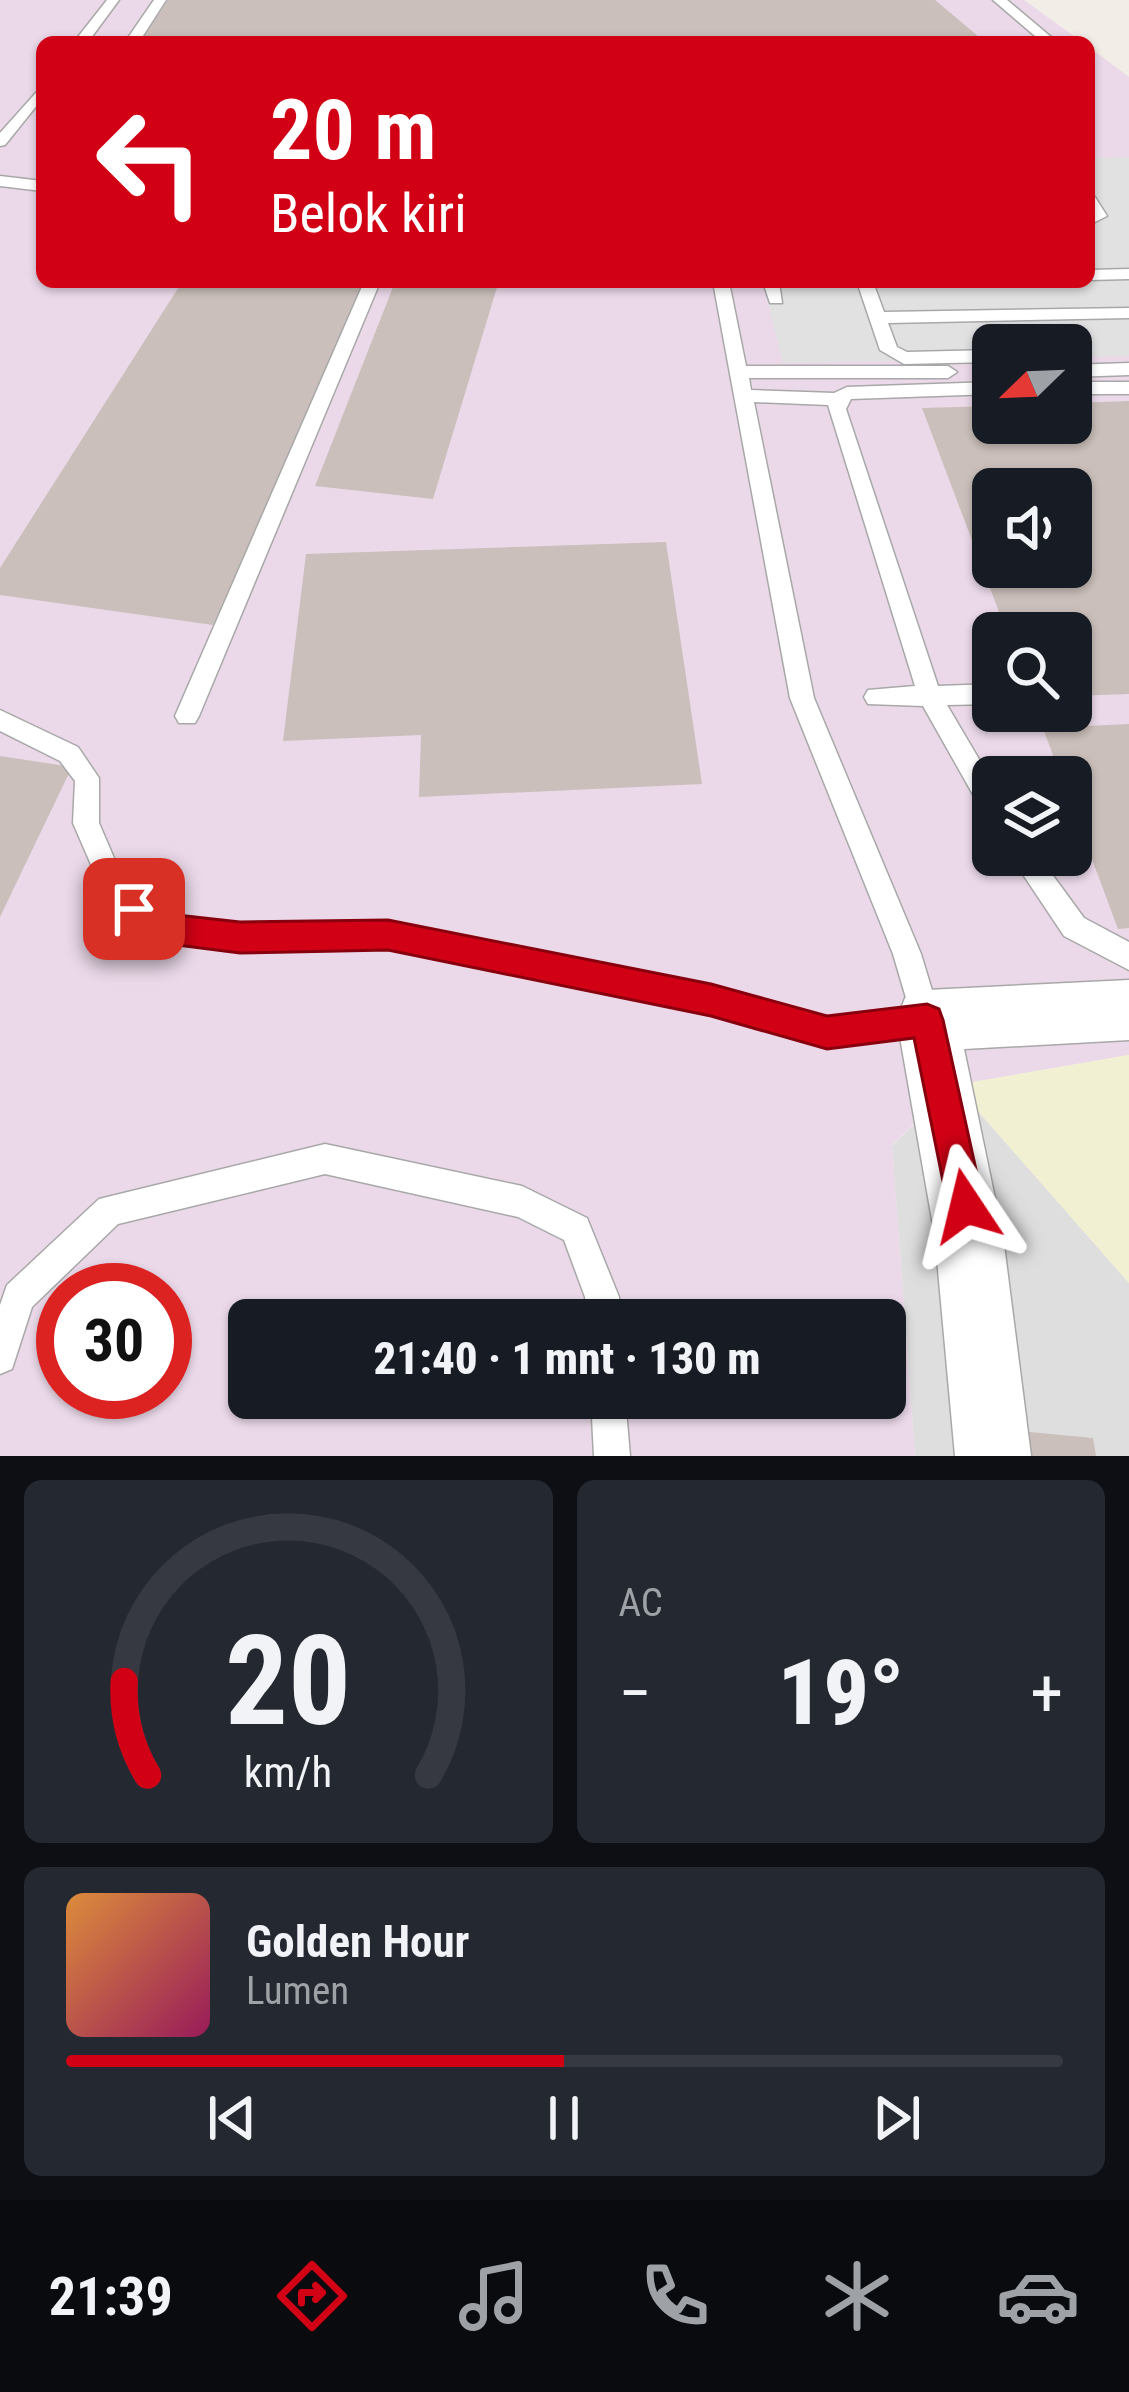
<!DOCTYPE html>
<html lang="id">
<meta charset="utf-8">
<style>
:root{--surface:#171b24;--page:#242831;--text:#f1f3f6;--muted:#9ea1a6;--line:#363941;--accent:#d20015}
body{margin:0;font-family:"Roboto Condensed",sans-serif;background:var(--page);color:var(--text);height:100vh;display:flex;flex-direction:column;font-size:45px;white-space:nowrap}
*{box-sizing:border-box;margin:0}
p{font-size:39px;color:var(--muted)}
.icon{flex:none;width:66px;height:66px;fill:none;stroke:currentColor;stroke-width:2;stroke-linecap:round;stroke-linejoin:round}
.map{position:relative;height:1456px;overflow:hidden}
.side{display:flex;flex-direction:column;gap:24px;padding:24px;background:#0d0f14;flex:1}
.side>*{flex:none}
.top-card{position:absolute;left:36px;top:36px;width:1059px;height:252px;border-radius:18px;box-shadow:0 3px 9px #0004;background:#d20015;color:#fff;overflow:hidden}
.needle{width:78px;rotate:247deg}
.tools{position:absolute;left:972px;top:324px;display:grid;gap:24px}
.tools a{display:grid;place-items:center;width:120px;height:120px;border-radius:18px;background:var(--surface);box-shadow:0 3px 9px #0004;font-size:60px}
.speed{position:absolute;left:36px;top:1263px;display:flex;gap:24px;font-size:60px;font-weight:700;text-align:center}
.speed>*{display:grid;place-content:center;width:156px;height:156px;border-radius:50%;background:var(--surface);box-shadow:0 3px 9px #0004;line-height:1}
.speed .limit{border:18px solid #d22;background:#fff;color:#111}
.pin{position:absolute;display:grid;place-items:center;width:102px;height:102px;color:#fff;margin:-51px;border-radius:24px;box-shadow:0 6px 18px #0006}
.me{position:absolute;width:132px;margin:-66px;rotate:350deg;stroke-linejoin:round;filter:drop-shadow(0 0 9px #0008)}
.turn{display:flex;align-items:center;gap:42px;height:252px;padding:0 36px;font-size:54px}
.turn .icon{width:156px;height:156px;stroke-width:2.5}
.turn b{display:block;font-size:84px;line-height:102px}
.big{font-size:90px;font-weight:800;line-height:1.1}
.side .card{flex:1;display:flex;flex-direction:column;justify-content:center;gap:18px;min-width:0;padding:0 42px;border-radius:18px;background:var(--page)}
.side .dial{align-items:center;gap:0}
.dial svg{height:312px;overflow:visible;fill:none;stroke:var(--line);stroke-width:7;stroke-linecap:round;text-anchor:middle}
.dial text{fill:var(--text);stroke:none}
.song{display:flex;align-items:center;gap:36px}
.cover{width:144px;height:144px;border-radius:18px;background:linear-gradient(135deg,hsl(30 70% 55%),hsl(330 70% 35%))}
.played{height:12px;border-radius:6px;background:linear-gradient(90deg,var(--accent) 50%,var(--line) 50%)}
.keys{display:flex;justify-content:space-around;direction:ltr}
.heat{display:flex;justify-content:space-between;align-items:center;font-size:66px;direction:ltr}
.side .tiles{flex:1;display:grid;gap:24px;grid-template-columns:1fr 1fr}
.card:last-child{grid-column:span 2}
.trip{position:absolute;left:228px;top:1299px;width:678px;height:120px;border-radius:18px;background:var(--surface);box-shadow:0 3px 9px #0004;font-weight:800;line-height:120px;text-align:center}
.dock{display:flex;height:192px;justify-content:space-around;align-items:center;background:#090b0e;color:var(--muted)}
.dock .icon{width:84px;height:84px}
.dock .current{color:var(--accent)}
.dock b{font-size:54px;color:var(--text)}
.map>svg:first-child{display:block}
</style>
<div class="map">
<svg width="1129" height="1456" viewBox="0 0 1129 1456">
<rect width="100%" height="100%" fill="#f2ede7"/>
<!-- residential -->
<path fill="#dfdede" d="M 955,1085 L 1129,1283 L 1129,1456 L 915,1456 L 892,1146 Z"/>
<!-- industrial -->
<path fill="#ebd9e9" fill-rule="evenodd" d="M 0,0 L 1024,0 L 1082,42 L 42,42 L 42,282 L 1089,282 L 1089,47 L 1129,77 L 1129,1055 L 955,1085 L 892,1145 L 915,1456 L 0,1456 ZM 993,345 L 1071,345 L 1071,423 L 993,423 ZM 993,489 L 1071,489 L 1071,567 L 993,567 ZM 993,633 L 1071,633 L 1071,711 L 993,711 ZM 993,777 L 1071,777 L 1071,855 L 993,855 ZM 63,1290 L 165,1290 L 165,1392 L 63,1392 ZM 249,1320 L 885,1320 L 885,1398 L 249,1398 Z"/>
<!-- farmland -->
<path fill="#f1f0d2" d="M 1129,1055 L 1129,1283 L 955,1085 Z"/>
<!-- parking -->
<path fill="#e1e1e1" d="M 1129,157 L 1129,356 L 1071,357 L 1071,345 L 993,345 L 993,359 L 783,363 L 763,282 L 1089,282 L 1089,158 Z"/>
<!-- building -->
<path fill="#cabfba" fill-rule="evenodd" d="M 168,0 L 935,0 L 985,42 L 140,42 Z
M 182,282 L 369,282 L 213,625 L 0,595 L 0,568 Z
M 395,282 L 498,284 L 433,499 L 315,486 Z
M 1129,401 L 1129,694 L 1071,696 L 1071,633 L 1007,633 L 922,408 L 993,406 L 993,423 L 1071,423 L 1071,403 ZM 993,489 L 1071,489 L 1071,567 L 993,567 Z
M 666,542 L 702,784 L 419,797 L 421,735 L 283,741 L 306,554 Z
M 1129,724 L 1129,928 L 1118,929 L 1071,803 L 1071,777 L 1061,777 L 1043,728 Z
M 0,756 L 72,767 L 0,917 Z
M 1019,1431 L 1093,1438 L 1096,1456 L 1022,1456 Z"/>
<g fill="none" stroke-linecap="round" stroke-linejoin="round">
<!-- lane casing -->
<g stroke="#a8a8a8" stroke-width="3">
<path id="lane" d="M 107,0 L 119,0 L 88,42 L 74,42 Z
M 154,0 L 166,0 L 139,42 L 125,42 Z
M 993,0 L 1007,0 L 1057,42 L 1042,42 Z
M 42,86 L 42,99 L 5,145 L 0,146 L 0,133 Z
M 0,176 L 42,181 L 42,191 L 0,186 Z
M 1089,195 L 1095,197 L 1107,216 L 1089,225 Z
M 1129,269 L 1129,279 L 1089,280 L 1089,270 Z
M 364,282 L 380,282 L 199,716 L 195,723 L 179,723 L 175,716 Z
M 713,282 L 729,282 L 746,366 L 948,366 L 957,372 L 948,378 L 749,378 L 751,390 L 834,393 L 847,387 L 993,382 L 993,394 L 851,399 L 846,409 L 938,686 L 993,684 L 993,704 L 947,705 L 993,783 L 993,817 L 984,814 L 923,706 L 868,704 L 864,697 L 868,690 L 915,686 L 828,405 L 754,402 L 814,698 L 921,954 L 941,1020 L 937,1030 L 827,1046 L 711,1014 L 388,948 L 240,951 L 162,941 L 124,918 L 102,890 L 73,823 L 75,781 L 60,761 L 0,731 L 0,710 L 78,747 L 99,778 L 99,823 L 120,872 L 144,900 L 167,916 L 240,925 L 388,922 L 711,986 L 827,1018 L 909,1008 L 893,954 L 790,698 Z
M 763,282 L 779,282 L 782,303 L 770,303 Z
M 857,282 L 873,282 L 884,312 L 1129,308 L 1129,318 L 888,323 L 897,347 L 907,352 L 993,350 L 993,362 L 904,364 L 880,350 Z
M 1129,363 L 1129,375 L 1071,377 L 1071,365 Z
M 1071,382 L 1129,382 L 1129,394 L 1071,394 Z
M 1010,855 L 1038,855 L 1084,918 L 1129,942 L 1129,970 L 1064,936 Z
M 325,1144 L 522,1186 L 587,1218 L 619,1297 L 621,1320 L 587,1320 L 585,1297 L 564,1240 L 518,1217 L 325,1174 L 118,1224 L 32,1307 L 12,1369 L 0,1374 L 0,1305 L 7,1285 L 99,1199 Z
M 591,1398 L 625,1398 L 630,1456 L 594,1456 Z"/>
</g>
<!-- street casing -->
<g stroke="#a8a8a8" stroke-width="3">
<path id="street" d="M 1129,980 L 1129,1040 L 964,1049 L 1003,1237 L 1031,1456 L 955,1456 L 935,1237 L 897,1020 L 905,998 L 927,990 Z"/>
</g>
<!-- lane -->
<use href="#lane" fill="#fff" fill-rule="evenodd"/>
<!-- street -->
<use href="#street" fill="#fff" fill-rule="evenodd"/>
</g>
<!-- route -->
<path fill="#d20015" stroke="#88000e" stroke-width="3" d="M 134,894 L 168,914 L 240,922 L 388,920 L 711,984 L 827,1016 L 927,1004 L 939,1009 L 943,1020 L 984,1206 L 978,1219 L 966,1224 L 953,1219 L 948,1206 L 914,1038 L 827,1049 L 711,1016 L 388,950 L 240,953 L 162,943 L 124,919 L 119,909 L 124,899 Z"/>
</svg>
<div class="tools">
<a><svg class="needle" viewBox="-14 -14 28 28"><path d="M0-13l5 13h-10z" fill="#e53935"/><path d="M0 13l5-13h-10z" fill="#9ea1a6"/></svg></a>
<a><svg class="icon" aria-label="sound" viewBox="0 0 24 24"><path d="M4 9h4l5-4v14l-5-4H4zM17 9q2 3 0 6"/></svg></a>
<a><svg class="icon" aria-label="search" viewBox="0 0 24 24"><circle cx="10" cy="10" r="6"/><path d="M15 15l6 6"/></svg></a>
<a><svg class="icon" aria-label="layers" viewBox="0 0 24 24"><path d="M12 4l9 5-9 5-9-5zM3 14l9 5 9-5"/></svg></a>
</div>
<div class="speed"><div class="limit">30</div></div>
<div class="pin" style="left:134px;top:909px;background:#d93025"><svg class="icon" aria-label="arrive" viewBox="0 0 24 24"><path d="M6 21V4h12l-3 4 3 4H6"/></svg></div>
<svg class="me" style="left:966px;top:1206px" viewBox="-20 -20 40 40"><path d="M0-17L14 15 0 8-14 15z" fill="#d20015" stroke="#fff" stroke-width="4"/></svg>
<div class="trip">21:40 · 1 mnt · 130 m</div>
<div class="top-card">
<div class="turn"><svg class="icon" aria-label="left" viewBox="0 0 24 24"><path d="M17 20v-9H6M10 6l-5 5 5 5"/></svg><div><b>20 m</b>Belok kiri</div></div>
</div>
</div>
<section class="side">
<div class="tiles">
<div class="card dial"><svg viewBox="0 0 100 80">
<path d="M14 69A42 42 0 1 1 86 69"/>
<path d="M14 69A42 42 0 0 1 8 45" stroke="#d20015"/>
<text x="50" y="56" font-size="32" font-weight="700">20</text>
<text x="50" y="72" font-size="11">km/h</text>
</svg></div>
<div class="card"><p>AC</p>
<div class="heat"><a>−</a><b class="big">19°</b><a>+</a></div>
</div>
<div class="card">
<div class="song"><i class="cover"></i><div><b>Golden Hour</b><p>Lumen</p></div></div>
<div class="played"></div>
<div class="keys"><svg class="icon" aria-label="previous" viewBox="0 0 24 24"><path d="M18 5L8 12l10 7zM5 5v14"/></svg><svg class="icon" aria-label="pause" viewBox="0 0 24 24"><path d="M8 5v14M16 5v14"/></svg><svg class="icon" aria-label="next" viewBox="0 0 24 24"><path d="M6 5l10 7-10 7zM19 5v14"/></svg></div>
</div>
</div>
</section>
<nav class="dock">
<b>21:39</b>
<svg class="icon current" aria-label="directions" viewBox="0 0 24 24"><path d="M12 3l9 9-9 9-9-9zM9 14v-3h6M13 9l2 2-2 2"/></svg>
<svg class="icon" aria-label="music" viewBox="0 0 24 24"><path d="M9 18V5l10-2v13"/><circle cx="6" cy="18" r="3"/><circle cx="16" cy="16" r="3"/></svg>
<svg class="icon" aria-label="phone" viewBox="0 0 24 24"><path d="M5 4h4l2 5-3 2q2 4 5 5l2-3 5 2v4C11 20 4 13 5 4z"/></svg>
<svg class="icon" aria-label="climate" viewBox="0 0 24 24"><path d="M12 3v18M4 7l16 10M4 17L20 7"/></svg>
<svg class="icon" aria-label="car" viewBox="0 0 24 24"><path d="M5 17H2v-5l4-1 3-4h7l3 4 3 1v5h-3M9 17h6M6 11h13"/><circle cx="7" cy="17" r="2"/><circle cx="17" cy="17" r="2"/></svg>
</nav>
